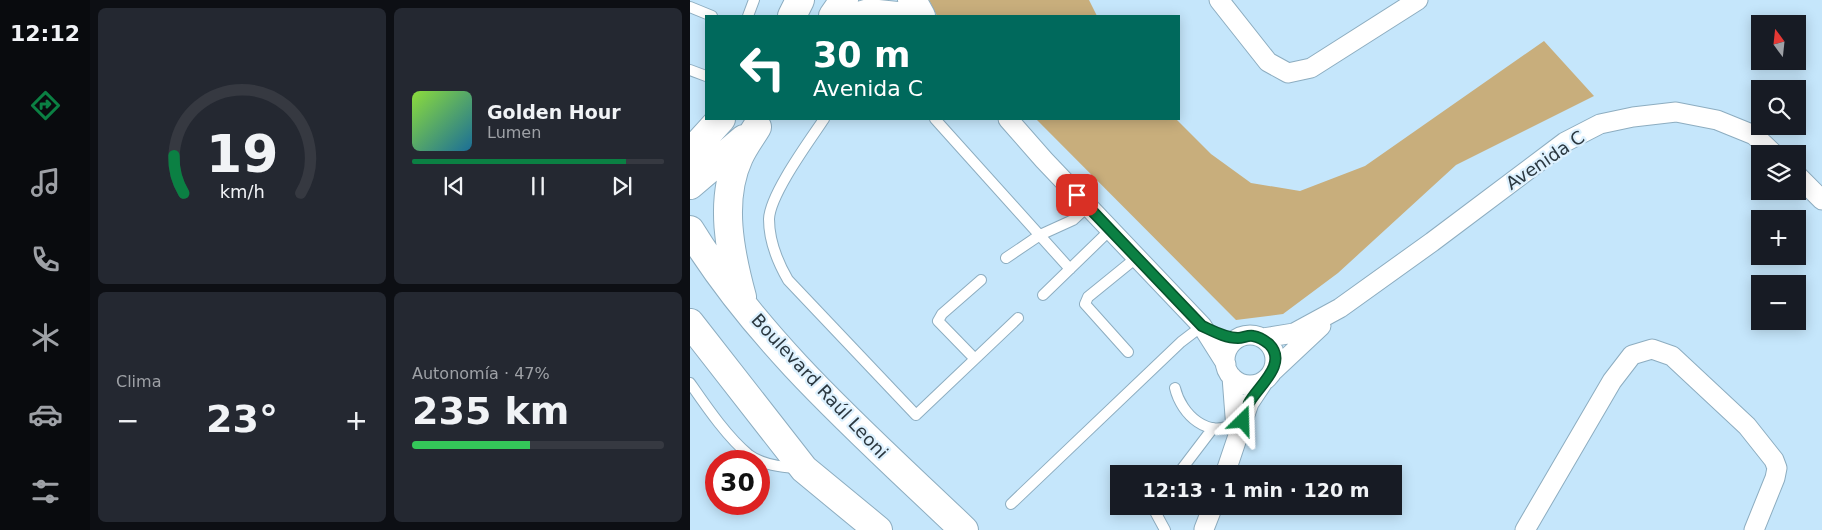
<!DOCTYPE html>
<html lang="es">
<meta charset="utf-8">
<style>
:root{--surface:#171b24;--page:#242831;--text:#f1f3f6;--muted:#9ea1a6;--line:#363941;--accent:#0b8043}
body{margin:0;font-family:"DejaVu Sans",sans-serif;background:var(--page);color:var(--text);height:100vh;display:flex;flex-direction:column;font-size:19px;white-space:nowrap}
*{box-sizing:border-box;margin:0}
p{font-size:16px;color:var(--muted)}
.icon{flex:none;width:28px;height:28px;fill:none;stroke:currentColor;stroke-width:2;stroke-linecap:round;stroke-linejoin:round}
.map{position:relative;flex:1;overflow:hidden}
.side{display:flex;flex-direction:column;gap:8px;padding:8px;background:#0d0f14;width:600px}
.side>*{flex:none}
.guide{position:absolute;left:15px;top:15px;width:475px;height:105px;border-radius:0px;box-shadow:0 2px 12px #0003;background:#00695c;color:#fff;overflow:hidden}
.needle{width:32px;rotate:345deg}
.controls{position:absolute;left:1061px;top:15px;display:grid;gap:10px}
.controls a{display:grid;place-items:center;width:55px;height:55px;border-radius:0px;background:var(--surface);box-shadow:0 2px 12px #0003;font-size:25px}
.speed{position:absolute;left:15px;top:450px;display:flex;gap:10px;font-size:25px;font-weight:700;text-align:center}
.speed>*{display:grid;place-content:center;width:65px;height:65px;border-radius:50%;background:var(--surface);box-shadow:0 2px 12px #0003;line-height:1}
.speed .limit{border:8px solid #d22;background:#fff;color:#111}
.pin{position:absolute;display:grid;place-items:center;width:42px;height:42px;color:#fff;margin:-21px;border-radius:10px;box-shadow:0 2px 8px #0006}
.me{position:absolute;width:55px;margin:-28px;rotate:22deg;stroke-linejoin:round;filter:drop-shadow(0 0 4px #0008)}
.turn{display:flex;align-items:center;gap:18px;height:105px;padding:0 25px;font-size:22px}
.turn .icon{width:65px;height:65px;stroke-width:2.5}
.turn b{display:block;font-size:35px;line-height:42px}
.big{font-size:38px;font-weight:600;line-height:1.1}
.side .card{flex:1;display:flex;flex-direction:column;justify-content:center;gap:8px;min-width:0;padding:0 18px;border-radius:8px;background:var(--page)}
.side .dial{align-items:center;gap:0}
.dial svg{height:130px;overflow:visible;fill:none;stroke:var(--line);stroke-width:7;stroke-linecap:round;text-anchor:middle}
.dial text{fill:var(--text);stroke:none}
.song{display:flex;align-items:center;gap:15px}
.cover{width:60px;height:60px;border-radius:8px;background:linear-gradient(135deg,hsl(90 70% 55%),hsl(200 70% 35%))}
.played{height:5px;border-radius:2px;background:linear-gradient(90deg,var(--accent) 85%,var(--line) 85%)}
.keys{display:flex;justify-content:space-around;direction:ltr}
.heat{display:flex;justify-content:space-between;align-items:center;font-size:28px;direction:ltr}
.charge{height:8px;border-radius:4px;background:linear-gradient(90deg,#34c759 47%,var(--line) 0)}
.side .tiles{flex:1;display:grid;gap:8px;grid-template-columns:repeat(2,1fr)}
.trip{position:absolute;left:420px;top:465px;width:292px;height:50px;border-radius:0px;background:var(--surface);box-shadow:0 2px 12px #0003;font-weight:600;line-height:50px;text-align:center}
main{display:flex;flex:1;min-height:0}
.tabs{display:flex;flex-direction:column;width:90px;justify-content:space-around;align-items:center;background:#090b0e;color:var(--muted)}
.tabs .icon{width:35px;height:35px}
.tabs .selected{color:var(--accent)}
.tabs b{font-size:22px;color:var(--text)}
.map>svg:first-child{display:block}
</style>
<main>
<nav class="tabs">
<b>12:12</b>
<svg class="icon selected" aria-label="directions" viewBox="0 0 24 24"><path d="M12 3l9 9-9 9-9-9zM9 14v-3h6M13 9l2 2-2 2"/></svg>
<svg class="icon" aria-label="music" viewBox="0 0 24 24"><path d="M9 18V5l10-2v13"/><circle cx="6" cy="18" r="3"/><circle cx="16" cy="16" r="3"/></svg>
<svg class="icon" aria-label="phone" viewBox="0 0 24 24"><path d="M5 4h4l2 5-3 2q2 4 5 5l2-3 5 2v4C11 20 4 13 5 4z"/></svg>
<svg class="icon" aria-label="climate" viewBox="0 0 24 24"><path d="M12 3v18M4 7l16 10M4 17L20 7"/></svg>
<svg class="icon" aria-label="car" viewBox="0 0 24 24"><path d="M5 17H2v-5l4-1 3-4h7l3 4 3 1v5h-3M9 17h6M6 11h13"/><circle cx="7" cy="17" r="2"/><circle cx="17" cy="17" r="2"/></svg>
<svg class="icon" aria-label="filters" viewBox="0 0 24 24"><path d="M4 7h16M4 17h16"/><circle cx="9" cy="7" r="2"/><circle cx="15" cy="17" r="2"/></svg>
</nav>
<section class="side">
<div class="tiles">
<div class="card dial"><svg viewBox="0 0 100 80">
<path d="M14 69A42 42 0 1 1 86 69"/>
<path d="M14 69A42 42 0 0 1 8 46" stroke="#0b8043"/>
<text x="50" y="56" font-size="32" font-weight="700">19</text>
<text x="50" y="72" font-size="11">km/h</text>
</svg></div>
<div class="card">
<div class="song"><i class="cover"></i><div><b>Golden Hour</b><p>Lumen</p></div></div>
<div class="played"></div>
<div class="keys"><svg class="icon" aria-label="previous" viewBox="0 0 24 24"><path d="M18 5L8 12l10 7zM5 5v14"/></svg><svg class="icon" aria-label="pause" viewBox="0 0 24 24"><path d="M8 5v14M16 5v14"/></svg><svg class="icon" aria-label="next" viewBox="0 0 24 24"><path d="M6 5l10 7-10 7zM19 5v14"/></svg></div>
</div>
<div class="card"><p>Clima</p>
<div class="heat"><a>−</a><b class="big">23°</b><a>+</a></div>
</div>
<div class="card"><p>Autonomía · 47%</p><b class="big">235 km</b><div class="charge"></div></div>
</div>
</section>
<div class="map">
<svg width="1132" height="530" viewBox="0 0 1132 530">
<rect width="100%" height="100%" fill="#c5e6fb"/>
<!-- green -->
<path fill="#c8ae7c" d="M 239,0 L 399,0 L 407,16 L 247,16 Z
M 854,41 L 904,96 L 766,165 L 648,273 L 593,314 L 546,320 L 346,119 L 486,119 L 521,154 L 561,183 L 610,191 L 675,166 Z"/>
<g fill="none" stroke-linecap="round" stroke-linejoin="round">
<!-- service casing -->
<g stroke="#8dadc0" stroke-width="12">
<path id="service" d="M 0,7 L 22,16
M 58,16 L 64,0
M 0,70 L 16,76
M 134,119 C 120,140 80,194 79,219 C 79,241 87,261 98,280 L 226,415 L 328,318
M 245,119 L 380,269
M 316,258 L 350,235 L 383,220 L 398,206
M 353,295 L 420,230
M 438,352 L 395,304 L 398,297 L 446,258
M 285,359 L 248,321 L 252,314 L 291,280
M 0,383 C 16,406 37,437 59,455 C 72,465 92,467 107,468
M 485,388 C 491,414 519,441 546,422
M 488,474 L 523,428
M 321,504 L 491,342 L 512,326
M 462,506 L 475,530"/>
</g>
<!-- minor casing -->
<g stroke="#8dadc0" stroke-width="21">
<path id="minor" d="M 529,0 L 578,62 L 598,73 L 621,68 L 728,0
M 318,119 L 354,160 L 512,326 L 536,364
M 1108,176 L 1132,200
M535 360a25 25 0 1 1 50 0a25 25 0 1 1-50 0Z
M 573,338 L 604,333 L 650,308 L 742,242 L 875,142 L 910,124 L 943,117 L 986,112 L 1027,120 L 1064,135 L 1084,154
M 583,371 L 631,326
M 542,377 L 546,429
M 535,474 L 559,403 L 573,382
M 514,529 L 523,506
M 835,530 L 922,381 L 942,355 L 962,349 L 982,356 L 1057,426 L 1084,460 L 1087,468 L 1085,478 L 1064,530"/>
</g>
<!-- secondary casing -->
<g stroke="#8dadc0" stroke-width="30">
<path id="secondary" d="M 222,0 L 231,16
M 102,16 L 110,0
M 143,16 L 154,0
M 169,16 L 179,13 L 207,16
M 0,153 L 31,119
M 0,185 L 54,139
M 0,230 C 71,346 177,437 274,530
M 52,297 C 40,253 29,200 49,157 C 54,146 61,137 67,127
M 0,323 L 114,469 L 188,530"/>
</g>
<!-- service -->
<use href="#service" stroke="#fff" stroke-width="10"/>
<!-- minor -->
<use href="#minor" stroke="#fff" stroke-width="19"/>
<!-- secondary -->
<use href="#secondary" stroke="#fff" stroke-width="28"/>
</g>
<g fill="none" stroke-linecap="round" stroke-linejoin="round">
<!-- route casing -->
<g stroke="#07532c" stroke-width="12">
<path id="route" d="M 387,195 L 512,326 C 523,331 535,338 548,338 C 553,338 558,335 563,336 C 570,337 574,340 579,344 C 599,364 567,387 559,403 C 557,409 555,415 553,421"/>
</g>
<!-- route -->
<use href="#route" stroke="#0b8043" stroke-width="9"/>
</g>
<g text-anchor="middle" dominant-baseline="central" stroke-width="4.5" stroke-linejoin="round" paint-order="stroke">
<!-- street labels -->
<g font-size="18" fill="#2b3840" stroke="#ddf1fe">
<text transform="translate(855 160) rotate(-34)">Avenida C</text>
<text transform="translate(130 386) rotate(47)">Boulevard Raúl Leoni</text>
</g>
</g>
</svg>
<div class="controls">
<a><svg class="needle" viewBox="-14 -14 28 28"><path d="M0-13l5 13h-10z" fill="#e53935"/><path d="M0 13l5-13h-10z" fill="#9ea1a6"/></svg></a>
<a><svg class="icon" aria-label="search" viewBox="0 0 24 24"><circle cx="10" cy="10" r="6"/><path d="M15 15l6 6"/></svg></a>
<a><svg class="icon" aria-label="layers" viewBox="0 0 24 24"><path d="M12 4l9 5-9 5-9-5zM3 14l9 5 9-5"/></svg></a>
<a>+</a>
<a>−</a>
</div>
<div class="speed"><div class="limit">30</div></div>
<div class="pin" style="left:387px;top:195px;background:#d93025"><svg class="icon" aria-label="arrive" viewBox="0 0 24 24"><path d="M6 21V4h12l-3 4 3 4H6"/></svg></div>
<svg class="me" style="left:553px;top:421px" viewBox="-20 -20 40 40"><path d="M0-17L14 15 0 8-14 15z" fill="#0b8043" stroke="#fff" stroke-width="4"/></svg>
<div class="trip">12:13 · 1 min · 120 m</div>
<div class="guide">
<div class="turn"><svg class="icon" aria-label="left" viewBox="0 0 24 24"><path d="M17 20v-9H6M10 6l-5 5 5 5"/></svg><div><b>30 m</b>Avenida C</div></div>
</div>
</div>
</main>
